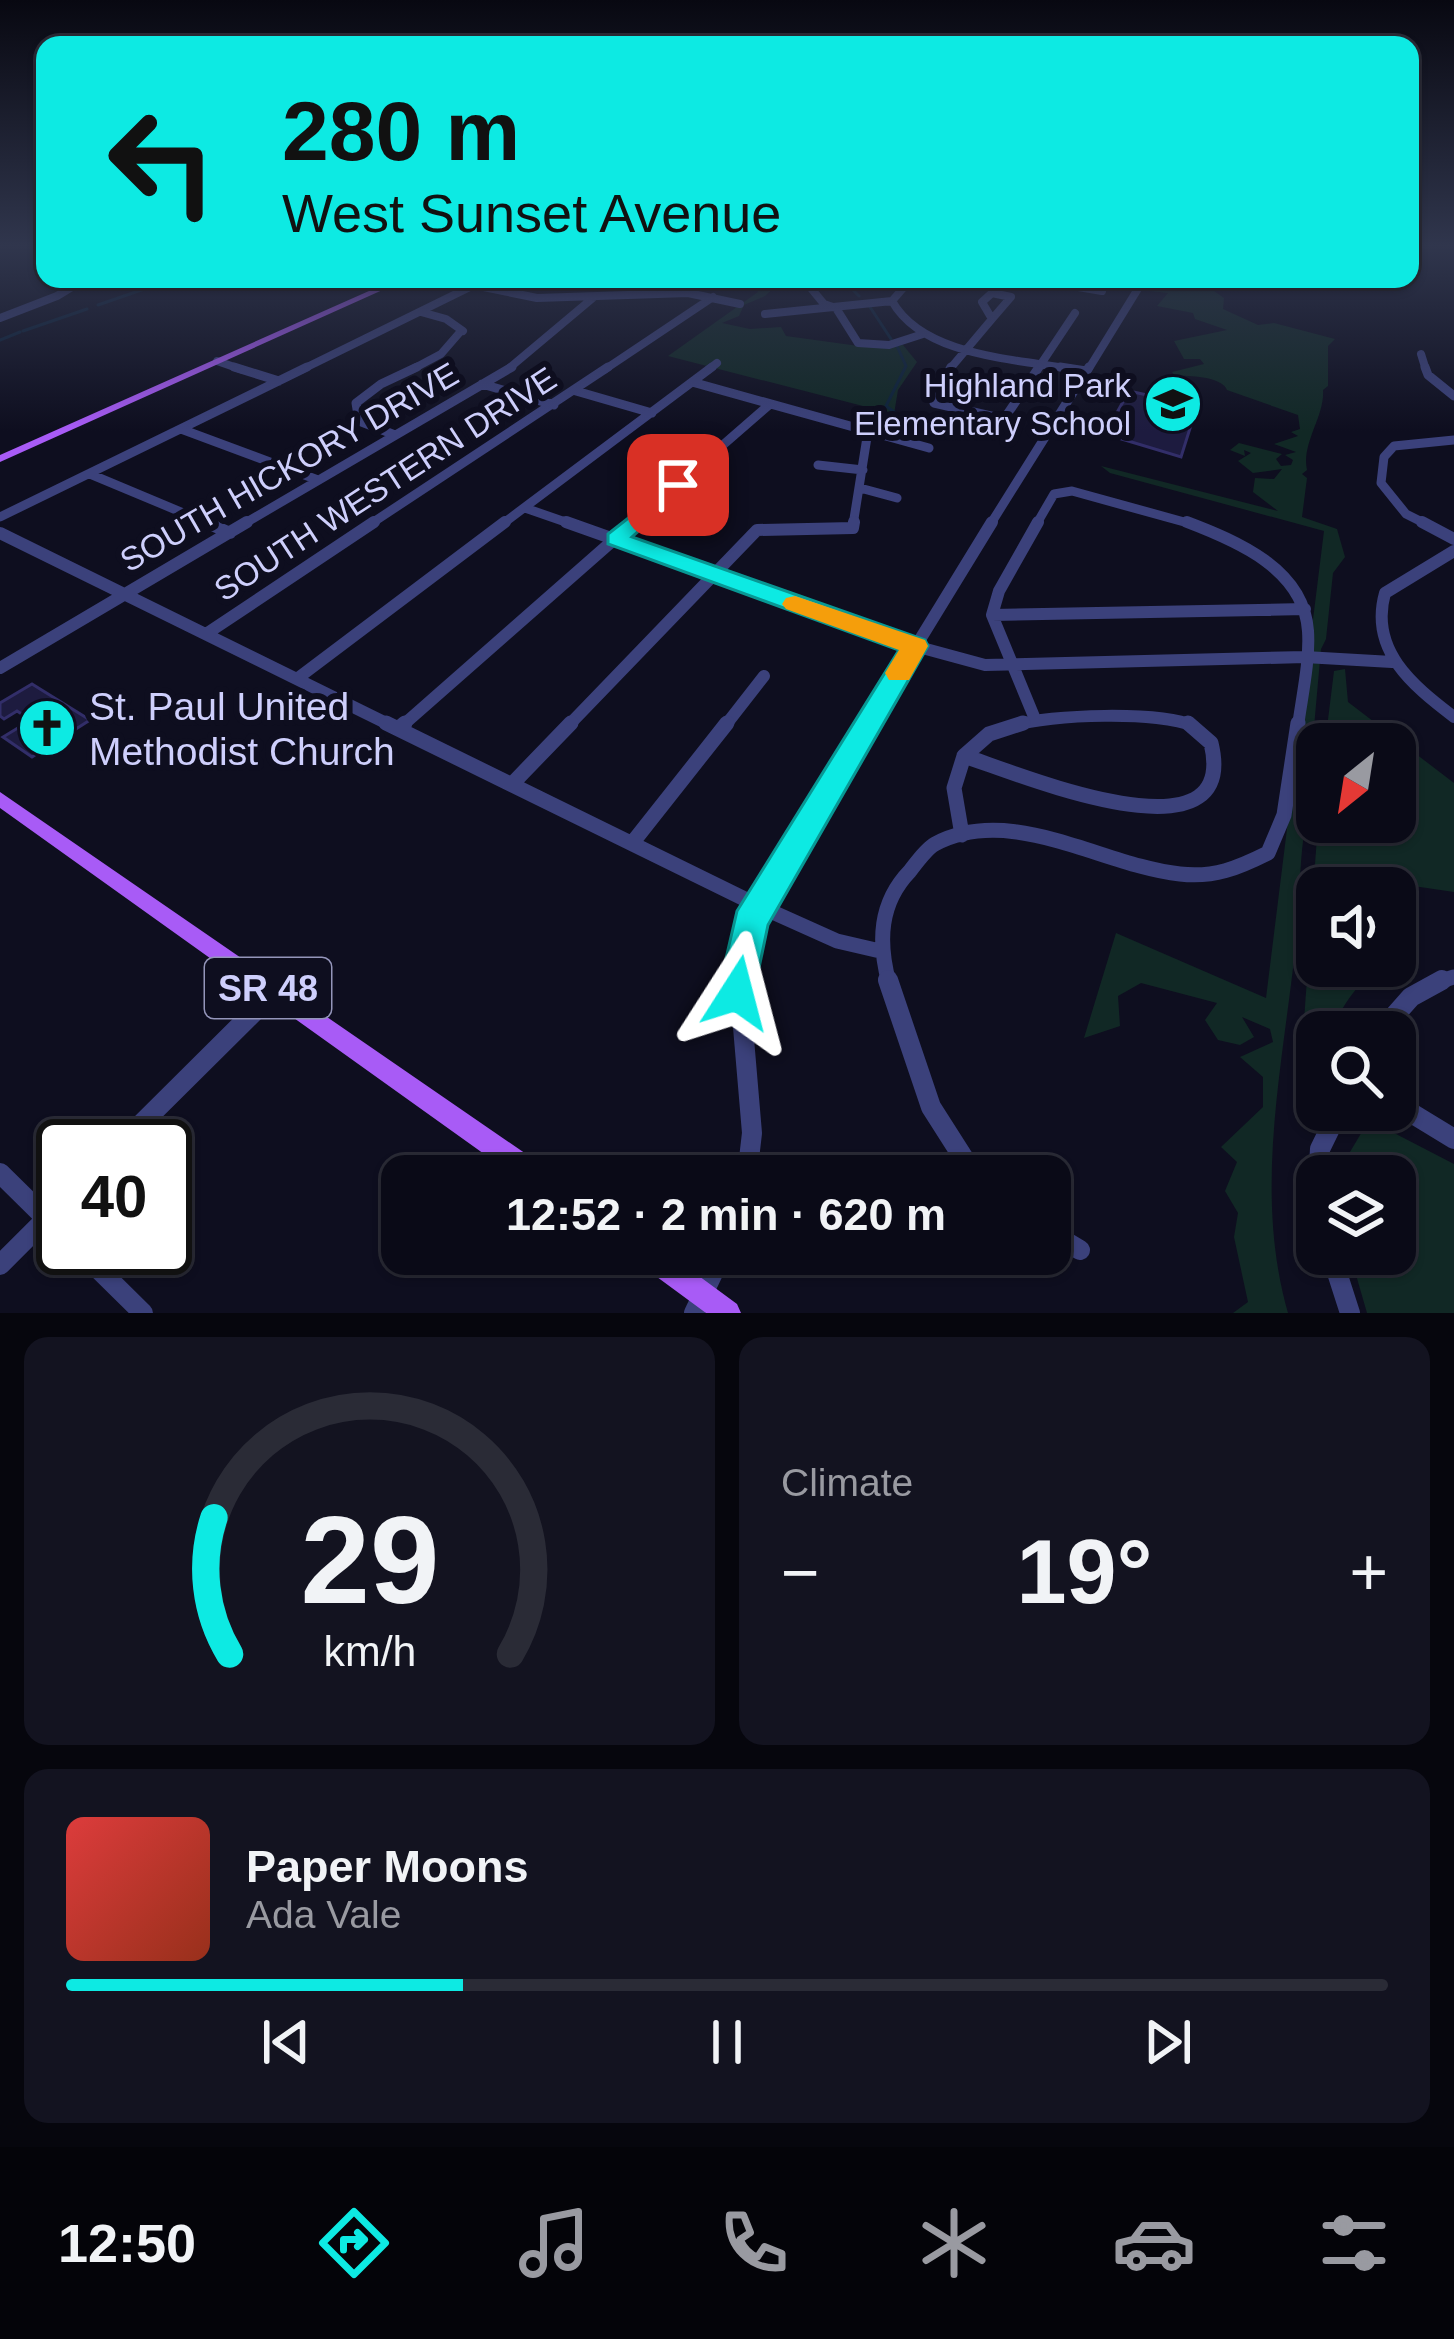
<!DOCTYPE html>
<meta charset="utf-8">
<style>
:root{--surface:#0a0a17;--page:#131320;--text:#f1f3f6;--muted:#999aa1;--line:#2a2b36;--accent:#0deae3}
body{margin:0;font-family:Helvetica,sans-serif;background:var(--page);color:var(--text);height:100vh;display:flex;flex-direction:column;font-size:45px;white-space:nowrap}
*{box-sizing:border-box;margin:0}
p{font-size:39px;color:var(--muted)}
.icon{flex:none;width:66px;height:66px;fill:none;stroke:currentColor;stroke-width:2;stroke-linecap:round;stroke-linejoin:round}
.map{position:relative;height:1313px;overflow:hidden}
.side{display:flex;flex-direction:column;gap:24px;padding:24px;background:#06060d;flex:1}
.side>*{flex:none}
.banner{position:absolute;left:36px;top:36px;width:1383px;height:252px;border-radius:24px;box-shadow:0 3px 9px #0004,0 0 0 3px var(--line);background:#0deae3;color:#111;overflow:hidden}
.needle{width:78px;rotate:210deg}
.controls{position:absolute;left:1296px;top:723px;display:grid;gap:24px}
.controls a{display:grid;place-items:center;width:120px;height:120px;border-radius:24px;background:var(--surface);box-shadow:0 3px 9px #0004,0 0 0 3px var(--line);font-size:60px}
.speed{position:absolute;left:36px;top:1119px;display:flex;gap:24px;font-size:60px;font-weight:700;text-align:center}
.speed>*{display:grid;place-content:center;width:156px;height:156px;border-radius:50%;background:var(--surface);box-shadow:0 3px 9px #0004,0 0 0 3px var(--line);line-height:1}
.speed .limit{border:6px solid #111;border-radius:18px;background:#fff;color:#111}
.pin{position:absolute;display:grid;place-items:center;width:102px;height:102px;color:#fff;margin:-51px;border-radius:24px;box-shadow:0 6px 18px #0006}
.me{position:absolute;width:132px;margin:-66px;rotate:9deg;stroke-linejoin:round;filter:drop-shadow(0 0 9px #0008)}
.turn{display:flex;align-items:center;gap:42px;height:252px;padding:0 48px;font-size:54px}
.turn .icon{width:156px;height:156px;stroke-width:2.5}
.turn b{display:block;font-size:84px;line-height:102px}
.big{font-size:90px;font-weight:600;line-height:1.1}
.side .widget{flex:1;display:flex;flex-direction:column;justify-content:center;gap:18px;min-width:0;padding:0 42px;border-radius:24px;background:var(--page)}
.side .dial{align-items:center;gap:0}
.dial svg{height:312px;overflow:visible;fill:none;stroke:var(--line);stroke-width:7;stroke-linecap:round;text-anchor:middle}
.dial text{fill:var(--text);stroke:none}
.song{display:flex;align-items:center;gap:36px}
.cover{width:144px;height:144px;border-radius:18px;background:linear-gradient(135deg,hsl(0 70% 55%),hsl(10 70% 35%))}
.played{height:12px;border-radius:6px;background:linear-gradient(90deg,var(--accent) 30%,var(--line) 30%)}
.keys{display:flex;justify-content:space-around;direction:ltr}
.heat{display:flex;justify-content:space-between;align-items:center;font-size:66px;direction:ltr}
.side .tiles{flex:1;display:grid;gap:24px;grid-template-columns:1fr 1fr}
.widget:last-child{grid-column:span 2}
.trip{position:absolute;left:381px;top:1155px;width:690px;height:120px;border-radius:24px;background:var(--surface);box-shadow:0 3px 9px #0004,0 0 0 3px var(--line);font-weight:600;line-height:120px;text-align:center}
.tab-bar{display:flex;height:192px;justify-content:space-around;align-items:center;background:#040409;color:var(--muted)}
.tab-bar .icon{width:84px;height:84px}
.tab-bar .current{color:var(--accent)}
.tab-bar b{font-size:54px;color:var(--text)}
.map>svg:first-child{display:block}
</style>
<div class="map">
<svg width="1454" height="1313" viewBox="0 0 1454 1313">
<rect width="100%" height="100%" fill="#0e0e1f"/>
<!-- green -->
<path fill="#112825" d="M 748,279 L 783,279 L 765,296 L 744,305 L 739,316 L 722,323 L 750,329 L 781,327 L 786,336 L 866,347 L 903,345 L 917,362 L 898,390 L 894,414 L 668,356 L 758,292 Z
M 1169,281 L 1214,291 L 1224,298 L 1223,309 L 1258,325 L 1274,323 L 1335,339 L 1328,346 L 1328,386 L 1323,390 C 1325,416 1301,443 1307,470 L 1302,474 L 1307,478 L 1302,517 L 1337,529 L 1345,557 L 1333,573 L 1326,639 L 1321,649 L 1308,794 L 1304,804 L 1308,814 C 1298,854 1301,900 1296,942 C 1283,1066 1253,1191 1288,1313 L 1233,1313 L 1248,1302 L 1234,1237 L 1238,1213 L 1225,1191 L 1237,1162 L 1221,1147 L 1263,1107 L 1263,1077 L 1240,1057 L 1273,1042 L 1270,1029 L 1242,1017 L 1254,1037 L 1240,1045 L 1218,1040 L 1205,1020 L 1217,1003 L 1141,983 L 1118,996 L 1120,1026 L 1084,1038 L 1116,933 L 1266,998 L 1324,531 L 1110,473 L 1101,466 L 1278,511 L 1253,492 L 1255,478 L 1274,479 L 1282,469 L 1253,473 L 1238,461 L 1251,453 L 1244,450 L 1245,456 L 1230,450 L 1239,443 L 1282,454 L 1276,459 L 1281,466 L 1291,465 L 1293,460 L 1285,455 L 1296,452 L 1274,444 L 1298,436 L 1291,432 L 1300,429 L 1298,415 L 1227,390 C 1223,378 1193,375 1175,376 L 1172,372 L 1204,364 L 1200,359 L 1184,359 L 1174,341 L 1227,330 L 1195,319 L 1193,313 L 1157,306 L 1168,293 L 1150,291 L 1166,289 Z
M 1345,669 L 1348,702 L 1454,783 L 1454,892 L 1393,883 L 1394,888 L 1317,888 L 1317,966 L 1389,966 C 1360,975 1343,1006 1330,1032 L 1317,1032 L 1317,1056 L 1299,1092 L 1318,822 L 1395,822 L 1395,744 L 1325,744 L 1334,671 Z
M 1369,1120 L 1454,1164 L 1454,1313 L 1367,1313 L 1350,1254 L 1395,1254 L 1395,1176 L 1344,1176 L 1344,1162 Z"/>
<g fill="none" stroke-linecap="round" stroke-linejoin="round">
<!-- stream -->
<path stroke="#0c223a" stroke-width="3" d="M 842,279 L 859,296
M 171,282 L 206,279
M 98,305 L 150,287
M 870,307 L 891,339
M 23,331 L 87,309
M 0,340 L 20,332
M 897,346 L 906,366 L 886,406 L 897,414"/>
</g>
<!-- building -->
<path fill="#1d1b3f" stroke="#322e69" stroke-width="3" d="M 1129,391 L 1197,406 L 1181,457 L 1105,434 Z
M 32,684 L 90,720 L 32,757 L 3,737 L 31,720 L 17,711 L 4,719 L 0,716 L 0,703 Z"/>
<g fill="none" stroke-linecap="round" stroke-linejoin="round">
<!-- minor-far4 -->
<path stroke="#3b417b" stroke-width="8" d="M 444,279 L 537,298 L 688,293 L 740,304
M 1031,279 L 1102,291
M 1119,279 L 1142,283
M 805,281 L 824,304 L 836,308 L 858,343 L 889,345 L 923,334
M 992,293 L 1011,297 L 992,319 L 982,302 Z
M 892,301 C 924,358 1020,359 1078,370
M 892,301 L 911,279
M 421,312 L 446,319 L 463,331
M 765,314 L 892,301
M 0,318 L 57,296 L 85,279
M 1421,354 L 1426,370
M 217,361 L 243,370
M 301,370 L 472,286
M 411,370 L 441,354 L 461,331
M 507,370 L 594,297
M 604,370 L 713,297
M 708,370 L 717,363
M 949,370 L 992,319
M 1037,370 L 1075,313
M 1088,370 L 1144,279"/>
<!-- minor-far3 -->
<path stroke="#3b417b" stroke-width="9" d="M 234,367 L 279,381
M 951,367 L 934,403 L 1004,419 L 1039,367
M 1060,367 L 1086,371
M 1425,367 L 1428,375 L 1454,396
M 692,382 L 929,448
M 482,384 L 554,405
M 576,391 L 652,413
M 181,429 L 318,480
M 395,435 L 359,421 L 356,403 L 381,384 L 417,367
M 818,465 L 863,470
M 90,474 L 212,525
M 860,488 L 897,498
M 525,508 L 574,525
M 0,517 L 307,367
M 242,525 L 512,367
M 369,525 L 608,367
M 501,525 L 712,367
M 631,525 L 770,404
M 853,525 L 868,431
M 990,525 L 1089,367
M 1036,525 L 1054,494 L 1072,491 L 1195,525
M 1428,525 L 1406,514 L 1381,483 L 1384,457 L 1394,446 L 1454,440"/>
<!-- minor-far2 -->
<path stroke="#3b417b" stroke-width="12" d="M 205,522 L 230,533
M 566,522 L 915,646 L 985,665 L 1305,657 L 1392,662
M 1187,522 C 1237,541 1304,569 1308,631 C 1310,661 1302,696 1298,726
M 1422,522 L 1454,539
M 0,533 L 392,726
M 1454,551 L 1385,593 C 1369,650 1412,685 1454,717
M 992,615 L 1305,609
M 206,634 L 374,522
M 0,668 L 247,522
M 298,678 L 505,522
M 1035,719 L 992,615 L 999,591 L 1038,522
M 402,726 L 634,522
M 568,726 L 757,530 L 853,528 L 854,522
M 725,726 L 764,676
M 867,726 L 992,522
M 1014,726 C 1048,714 1162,711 1193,726"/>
<!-- minor-far1 -->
<path stroke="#3b417b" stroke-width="15" d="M 386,723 L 759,906 L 837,941 L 880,951
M 399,728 L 405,723
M 964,756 C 1012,771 1242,869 1211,743 L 1188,723
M 964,756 L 989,734 L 1023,723
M 513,783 L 571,723
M 962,835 L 954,788 L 964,756
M 633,842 L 727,723
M 739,983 L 750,922 L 869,723
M 889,983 C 878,942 879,903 910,871 C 917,862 926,849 935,844 C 1011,803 1103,866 1180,874 C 1214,878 1238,868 1268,853 L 1284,815 L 1298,723
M 1435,983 L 1454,977"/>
<!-- minor -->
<path stroke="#3b417b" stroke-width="20" d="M 739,980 L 752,1133 L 747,1176
M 888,980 L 931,1107 L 975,1176
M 1380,1032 L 1411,997 L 1442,980
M 1395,1103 L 1454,1139
M 119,1146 L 274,992
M 0,1173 L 63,1235
M 1317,1196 L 1320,1149 L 1339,1110
M 1050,1232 L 1080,1250
M 77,1248 L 143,1313
M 1331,1254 L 1350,1313
M 0,1265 L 63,1202
M 694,1313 L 722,1254"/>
<!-- major -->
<path fill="#a85bf6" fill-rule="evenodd" d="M 396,279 L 407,279 L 0,462 L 0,455 Z
M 0,792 L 545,1167 L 548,1176 L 515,1176 L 0,808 Z
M 634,1254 L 669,1254 L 737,1304 L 741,1313 L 706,1313 L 638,1263 Z"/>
</g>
<!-- sky -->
<linearGradient id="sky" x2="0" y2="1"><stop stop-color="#080811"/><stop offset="0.57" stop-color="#30364d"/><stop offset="1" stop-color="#30364d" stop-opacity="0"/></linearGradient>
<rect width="1454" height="431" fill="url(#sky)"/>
<!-- route -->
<path fill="#0deae3" stroke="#089894" stroke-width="3" d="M 678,479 L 689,485 L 685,490 L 632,537 L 925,640 L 928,646 L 768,925 L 751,1006 L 737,1011 L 724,1006 L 718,993 L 737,911 L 899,650 L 608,544 L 608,534 Z"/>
<!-- slow -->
<path fill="#f59e0b" d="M 795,596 L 925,640 L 928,646 L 909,680 L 889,680 L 885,673 L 899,650 L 786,609 L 782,604 L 786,598 Z"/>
<!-- icons -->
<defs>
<g id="school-disc" transform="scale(3)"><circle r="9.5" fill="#0deae3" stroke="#0e0e1f"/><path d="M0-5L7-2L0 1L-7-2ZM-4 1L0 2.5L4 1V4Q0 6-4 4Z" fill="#111"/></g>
<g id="church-disc" transform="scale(3)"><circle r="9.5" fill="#0deae3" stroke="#0e0e1f"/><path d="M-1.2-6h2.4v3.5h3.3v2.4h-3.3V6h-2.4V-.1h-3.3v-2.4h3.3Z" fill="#111"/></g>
</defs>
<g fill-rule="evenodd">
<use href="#school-disc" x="1173" y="404"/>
<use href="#church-disc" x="47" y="728"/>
</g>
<g text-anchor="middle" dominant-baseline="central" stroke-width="12" stroke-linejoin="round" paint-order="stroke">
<!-- far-poi labels -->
<g font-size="33" fill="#cecffc" stroke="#0e0e1f" text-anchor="end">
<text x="1131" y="385">Highland Park<tspan x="1131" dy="38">Elementary School</tspan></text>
</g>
<!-- far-street labels -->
<g font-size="33" fill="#cecffc" stroke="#0e0e1f">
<text transform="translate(289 467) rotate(-30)">SOUTH HICKORY DRIVE</text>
<text transform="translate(385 484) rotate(-33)">SOUTH WESTERN DRIVE</text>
</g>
<!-- shield labels -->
<rect fill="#0e0e1f" stroke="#9495ba" stroke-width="3" x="205" y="958" width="126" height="60" rx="9"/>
<g font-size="36" font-weight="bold" fill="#cecffc">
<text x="268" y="988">SR 48</text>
</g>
<!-- poi labels -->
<g font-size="39" fill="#cecffc" stroke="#0e0e1f" text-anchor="start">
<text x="89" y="706">St. Paul United<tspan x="89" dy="45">Methodist Church</tspan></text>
</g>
</g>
</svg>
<div class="controls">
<a><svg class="needle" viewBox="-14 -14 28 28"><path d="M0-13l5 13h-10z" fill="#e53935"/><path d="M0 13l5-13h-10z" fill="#999aa1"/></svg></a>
<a><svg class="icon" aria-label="sound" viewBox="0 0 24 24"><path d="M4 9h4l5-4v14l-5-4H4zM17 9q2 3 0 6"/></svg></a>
<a><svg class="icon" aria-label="search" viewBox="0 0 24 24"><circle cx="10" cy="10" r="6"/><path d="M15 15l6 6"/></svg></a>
<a><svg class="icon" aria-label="layers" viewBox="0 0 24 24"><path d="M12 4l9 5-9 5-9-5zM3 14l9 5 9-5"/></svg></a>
</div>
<div class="speed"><div class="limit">40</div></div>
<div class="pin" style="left:678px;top:485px;background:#d93025"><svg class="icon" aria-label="arrive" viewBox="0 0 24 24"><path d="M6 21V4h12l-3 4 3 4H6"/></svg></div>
<svg class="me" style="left:737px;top:993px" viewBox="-20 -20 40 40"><path d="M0-17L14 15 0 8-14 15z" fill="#0deae3" stroke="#fff" stroke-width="4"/></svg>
<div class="trip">12:52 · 2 min · 620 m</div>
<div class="banner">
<div class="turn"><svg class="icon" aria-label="left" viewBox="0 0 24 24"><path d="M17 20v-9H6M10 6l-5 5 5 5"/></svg><div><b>280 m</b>West Sunset Avenue</div></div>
</div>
</div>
<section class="side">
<div class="tiles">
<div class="widget dial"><svg viewBox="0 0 100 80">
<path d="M14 69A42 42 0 1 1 86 69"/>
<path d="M14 69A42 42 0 0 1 10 34" stroke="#0deae3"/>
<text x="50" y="56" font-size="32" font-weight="700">29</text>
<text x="50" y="72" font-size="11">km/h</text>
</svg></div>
<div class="widget"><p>Climate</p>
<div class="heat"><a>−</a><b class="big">19°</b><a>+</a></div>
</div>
<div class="widget">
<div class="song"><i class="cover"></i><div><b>Paper Moons</b><p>Ada Vale</p></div></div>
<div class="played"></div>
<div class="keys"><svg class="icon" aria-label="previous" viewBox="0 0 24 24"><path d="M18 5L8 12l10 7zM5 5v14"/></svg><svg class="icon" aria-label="pause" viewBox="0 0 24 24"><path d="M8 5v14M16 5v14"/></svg><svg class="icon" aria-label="next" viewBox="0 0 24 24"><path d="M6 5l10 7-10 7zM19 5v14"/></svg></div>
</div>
</div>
</section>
<nav class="tab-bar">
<b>12:50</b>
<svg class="icon current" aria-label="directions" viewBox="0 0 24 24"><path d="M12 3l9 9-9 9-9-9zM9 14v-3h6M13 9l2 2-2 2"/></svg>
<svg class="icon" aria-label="music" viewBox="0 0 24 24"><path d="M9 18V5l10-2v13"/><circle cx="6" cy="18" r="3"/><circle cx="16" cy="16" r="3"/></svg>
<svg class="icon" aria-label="phone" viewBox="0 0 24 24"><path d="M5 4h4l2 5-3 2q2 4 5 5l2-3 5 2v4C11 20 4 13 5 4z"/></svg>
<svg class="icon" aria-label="climate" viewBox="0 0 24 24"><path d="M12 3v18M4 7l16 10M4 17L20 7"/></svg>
<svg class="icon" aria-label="car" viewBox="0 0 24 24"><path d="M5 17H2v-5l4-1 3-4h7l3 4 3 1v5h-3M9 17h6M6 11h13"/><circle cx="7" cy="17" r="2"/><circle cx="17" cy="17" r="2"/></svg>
<svg class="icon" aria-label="filters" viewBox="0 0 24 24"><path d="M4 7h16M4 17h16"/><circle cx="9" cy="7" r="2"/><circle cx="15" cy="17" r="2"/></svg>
</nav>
